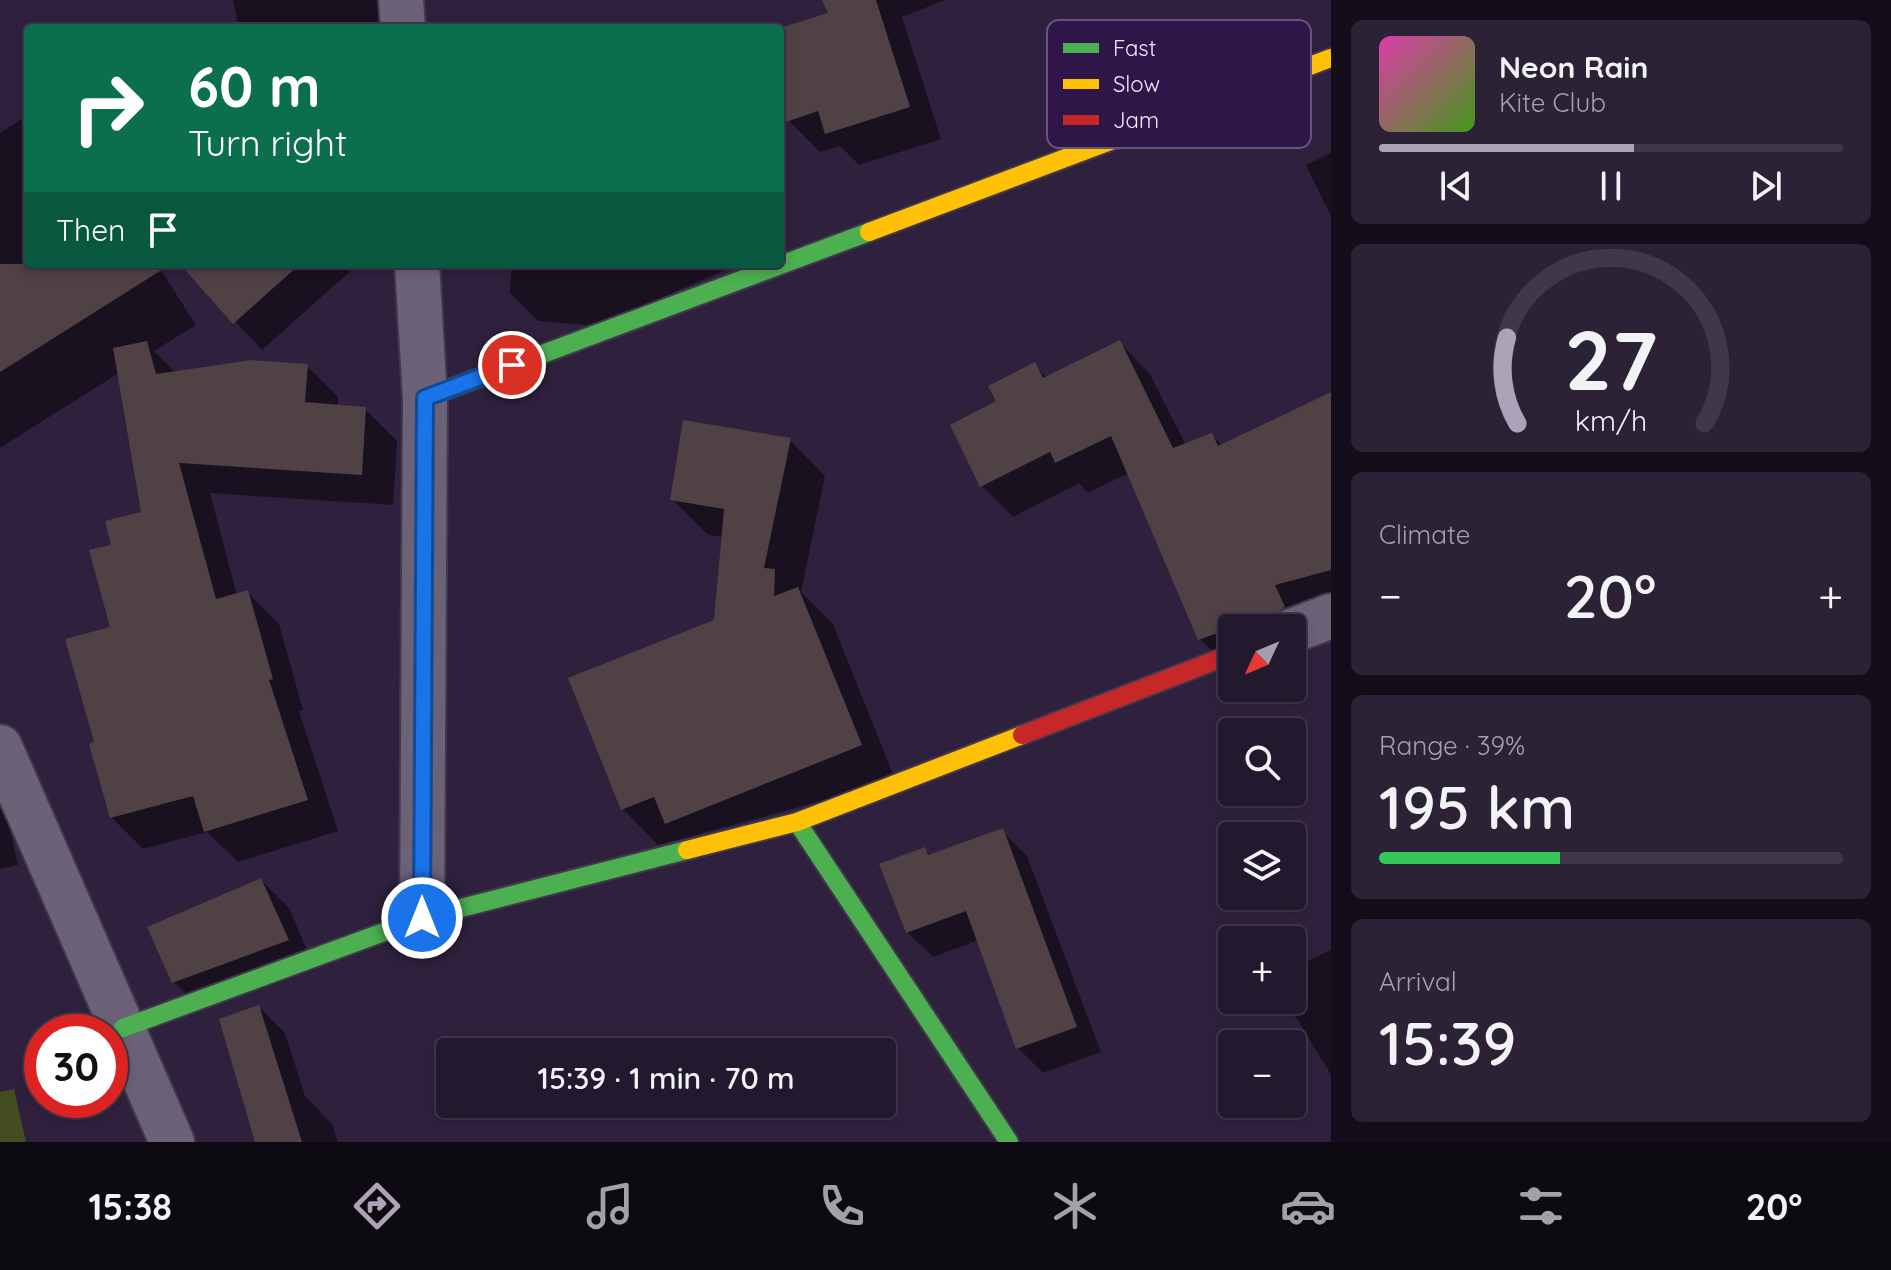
<!DOCTYPE html>
<meta charset="utf-8">
<style>
:root{--surface:#23192e;--page:#2b2236;--text:#f1f3f6;--muted:#a3a0aa;--line:#40384a;--accent:#aca3b9}
body{margin:0;font-family:Quicksand,sans-serif;background:var(--page);color:var(--text);height:100vh;display:flex;flex-direction:column;font-size:30px;white-space:nowrap}
*{box-sizing:border-box;margin:0}
p{font-size:26px;color:var(--muted)}
.icon{flex:none;width:44px;height:44px;fill:none;stroke:currentColor;stroke-width:2;stroke-linecap:round;stroke-linejoin:round}
.map{position:relative;flex:1;overflow:hidden}
.panel{display:flex;flex-direction:column;gap:20px;padding:20px;background:#130e19;width:560px}
.panel>*{flex:none}
.top-card{position:absolute;left:24px;top:24px;width:760px;height:244px;border-radius:8px;box-shadow:0 4px 12px #0003,0 0 0 2px var(--line);background:#0b6e4f;color:#fff;overflow:hidden}
.needle{width:52px;rotate:226deg}
.buttons{position:absolute;left:1218px;top:614px;display:grid;gap:16px}
.buttons a{display:grid;place-items:center;width:88px;height:88px;border-radius:8px;background:var(--surface);box-shadow:0 4px 12px #0003,0 0 0 2px var(--line);font-size:40px}
.speed{position:absolute;left:24px;top:1014px;display:flex;gap:16px;font-size:40px;font-weight:700;text-align:center}
.speed>*{display:grid;place-content:center;width:104px;height:104px;border-radius:50%;background:var(--surface);box-shadow:0 4px 12px #0003,0 0 0 2px var(--line);line-height:1}
.speed .limit{border:12px solid #d22;background:#fff;color:#111}
.pin{position:absolute;display:grid;place-items:center;width:68px;height:68px;color:#fff;margin:-34px;border:4px solid #fff;border-radius:50%;box-shadow:0 2px 8px #0007}
.me{position:absolute;width:88px;margin:-44px;rotate:0deg;stroke-linejoin:round;filter:drop-shadow(0 0 6px #0008)}
.turn{display:flex;align-items:center;gap:28px;height:168px;padding:0 32px;font-size:36px}
.turn .icon{width:104px;height:104px;stroke-width:2.5}
.turn b{display:block;font-size:56px;line-height:68px}
.then{display:flex;align-items:center;height:76px;padding:0 32px;background:#0003;gap:16px;font-size:30px}
.big{font-size:60px;font-weight:600;line-height:1.1}
.panel .tile{flex:1;display:flex;flex-direction:column;justify-content:center;gap:12px;min-width:0;padding:0 28px;border-radius:12px;background:var(--page)}
.panel .dial{align-items:center;gap:0}
.dial svg{height:208px;overflow:visible;fill:none;stroke:var(--line);stroke-width:7;stroke-linecap:round;text-anchor:middle}
.dial text{fill:var(--text);stroke:none}
.song{display:flex;align-items:center;gap:24px}
.cover{width:96px;height:96px;border-radius:12px;background:linear-gradient(135deg,hsl(320 70% 55%),hsl(100 70% 35%))}
.played{height:8px;border-radius:4px;background:linear-gradient(90deg,var(--accent) 55%,var(--line) 55%)}
.keys{display:flex;justify-content:space-around;direction:ltr}
.heat{display:flex;justify-content:space-between;align-items:center;font-size:44px;direction:ltr}
.charge{height:12px;border-radius:6px;background:linear-gradient(90deg,#34c759 39%,var(--line) 0)}
.trip{position:absolute;left:436px;top:1038px;width:460px;height:80px;border-radius:8px;background:var(--surface);box-shadow:0 4px 12px #0003,0 0 0 2px var(--line);font-weight:600;line-height:80px;text-align:center}
.dock{display:flex;height:128px;justify-content:space-around;align-items:center;background:#0e0a12;color:var(--muted)}
.dock .icon{width:56px;height:56px}
.dock .active{color:var(--accent)}
.dock b{font-size:36px;color:var(--text)}
main{display:flex;flex:1;min-height:0}
.map>svg:first-child{display:block}
</style>
<main>
<div class="map">
<svg width="1331" height="1142" viewBox="0 0 1331 1142">
<rect width="100%" height="100%" fill="#2f213d"/>
<!-- green -->
<path fill="#434d1f" d="M 14,1089 L 26,1142 L 0,1142 L 0,1092 Z"/>
<!-- shadow -->
<path fill="#0007" d="M 233,0 L 395,0 L 400,28 L 239,28 Z
M 824,0 L 945,0 L 902,17 L 941,139 L 859,165 L 840,146 L 820,152 L 788,120 L 780,94 L 780,30 L 831,14 Z
M 28,115 L 28,264 L 157,264 L 196,325 L 154,351 L 176,373 L 307,366 L 338,397 L 338,407 L 365,409 L 397,441 L 393,505 L 210,493 L 237,595 L 247,592 L 279,624 L 303,710 L 299,711 L 338,831 L 238,862 L 207,832 L 143,849 L 111,817 L 114,546 L 143,513 L 119,373 L 0,448 L 0,133 Z
M 1331,153 L 1331,216 L 1306,165 Z
M 182,264 L 352,264 L 355,267 L 262,350 Z
M 512,264 L 739,264 L 597,326 L 538,321 L 510,293 Z
M 1119,342 L 1150,374 L 1186,445 L 1211,435 L 1223,446 L 1331,394 L 1331,609 L 1300,654 L 1292,657 L 1292,628 L 1232,628 L 1231,670 L 1200,639 L 1129,473 L 1088,493 L 1079,483 L 1013,517 L 982,486 L 999,402 L 1034,365 L 1047,378 Z
M 790,440 L 825,476 L 801,592 L 833,624 L 896,781 L 658,845 L 623,809 L 715,621 L 724,537 L 708,535 L 672,499 Z
M 0,784 L 18,865 L 0,869 Z
M 1002,831 L 1027,856 L 1101,1052 L 1043,1073 L 1018,1048 L 979,940 L 933,957 L 907,932 L 924,849 L 931,856 Z
M 261,880 L 289,908 L 315,969 L 202,1010 L 174,982 Z
M 1331,950 L 1331,1075 L 1286,1000 L 1292,1000 L 1292,968 Z
M 259,1007 L 285,1033 L 305,1096 L 332,1124 L 338,1142 L 257,1142 Z"/>
<!-- building -->
<path fill="#504144" d="M 822,0 L 876,0 L 910,107 L 825,134 L 818,111 L 780,124 L 780,28 L 828,13 Z
M 0,264 L 171,264 L 0,372 Z
M 180,264 L 300,264 L 233,324 Z
M 1120,340 L 1173,448 L 1212,433 L 1218,446 L 1331,392 L 1331,570 L 1275,585 L 1285,607 L 1273,615 L 1269,623 L 1257,628 L 1232,628 L 1198,640 L 1111,436 L 1055,463 L 1050,452 L 980,487 L 950,425 L 996,401 L 988,386 L 1035,362 L 1043,378 Z
M 147,341 L 156,374 L 252,360 L 308,364 L 305,402 L 366,407 L 362,475 L 179,463 L 216,599 L 248,590 L 273,679 L 269,680 L 308,800 L 204,832 L 193,796 L 110,818 L 89,744 L 94,742 L 65,639 L 110,627 L 89,550 L 111,545 L 105,521 L 141,512 L 113,348 Z
M 683,420 L 791,438 L 764,568 L 775,569 L 774,596 L 798,587 L 862,745 L 665,824 L 654,797 L 621,810 L 568,678 L 714,620 L 724,509 L 670,500 Z
M 1003,828 L 1077,1027 L 1016,1049 L 966,911 L 906,933 L 879,864 L 925,847 L 928,855 Z
M 261,878 L 289,940 L 172,983 L 147,927 Z
M 259,1005 L 302,1142 L 255,1142 L 219,1019 Z"/>
<g fill="none" stroke-linecap="round" stroke-linejoin="round">
<!-- street casing -->
<g stroke="#42394d" stroke-width="48">
<path id="street" d="M 401,0 L 403,28
M 417,264 L 425,398 L 422,918
M 1292,631 L 1331,616
M 0,747 L 172,1142"/>
</g>
<!-- fast casing -->
<g stroke="#42394d" stroke-width="22">
<path id="fast" d="M 425,398 L 869,232
M 797,822 L 1009,1142
M 123,1028 L 422,918 L 687,850"/>
</g>
<!-- slow casing -->
<g stroke="#42394d" stroke-width="22">
<path id="slow" d="M 869,232 L 1331,58
M 687,850 L 797,822 L 1022,735"/>
</g>
<!-- jam casing -->
<g stroke="#42394d" stroke-width="22">
<path id="jam" d="M 1022,735 L 1232,654"/>
</g>
<!-- street -->
<use href="#street" stroke="#6b6278" stroke-width="44"/>
<!-- fast -->
<use href="#fast" stroke="#4caf50" stroke-width="18"/>
<!-- slow -->
<use href="#slow" stroke="#ffc107" stroke-width="18"/>
<!-- jam -->
<use href="#jam" stroke="#c62828" stroke-width="18"/>
</g>
<g fill="none" stroke-linecap="round" stroke-linejoin="round">
<!-- route casing -->
<g stroke="#114b97" stroke-width="20">
<path id="route" d="M 422,918 L 425,398 L 512,365"/>
</g>
<!-- route -->
<use href="#route" stroke="#1a73e8" stroke-width="14"/>
</g>
<!-- legend -->
<rect x="1047" y="20" width="264" height="128" rx="12" fill="#2e1648" stroke="#68557e" stroke-width="2"/>
<rect x="1063" y="43" width="36" height="10" fill="#4caf50"/>
<rect x="1063" y="79" width="36" height="10" fill="#ffc107"/>
<rect x="1063" y="115" width="36" height="10" fill="#c62828"/>
<g font-size="22" fill="#f0e9fc">
<text x="1113" y="56">Fast</text>
<text x="1113" y="92">Slow</text>
<text x="1113" y="128">Jam</text>
</g>
</svg>
<div class="buttons">
<a><svg class="needle" viewBox="-14 -14 28 28"><path d="M0-13l5 13h-10z" fill="#e53935"/><path d="M0 13l5-13h-10z" fill="#a3a0aa"/></svg></a>
<a><svg class="icon" aria-label="search" viewBox="0 0 24 24"><circle cx="10" cy="10" r="6"/><path d="M15 15l6 6"/></svg></a>
<a><svg class="icon" aria-label="layers" viewBox="0 0 24 24"><path d="M12 4l9 5-9 5-9-5zM3 14l9 5 9-5"/></svg></a>
<a>+</a>
<a>−</a>
</div>
<div class="speed"><div class="limit">30</div></div>
<div class="pin" style="left:512px;top:365px;background:#d93025"><svg class="icon" aria-label="arrive" viewBox="0 0 24 24"><path d="M6 21V4h12l-3 4 3 4H6"/></svg></div>
<svg class="me" style="left:422px;top:918px" viewBox="-20 -20 40 40"><circle r="17" fill="#1a73e8" stroke="#fff" stroke-width="3"/><path d="M0-11L8 9 0 5-8 9z" fill="#fff"/></svg>
<div class="trip">15:39 · 1 min · 70 m</div>
<div class="top-card">
<div class="turn"><svg class="icon" aria-label="right" viewBox="0 0 24 24"><path d="M7 20v-9h11M14 6l5 5-5 5"/></svg><div><b>60 m</b>Turn right</div></div>
<div class="then">Then<svg class="icon" aria-label="arrive" viewBox="0 0 24 24"><path d="M6 21V4h12l-3 4 3 4H6"/></svg></div>
</div>
</div>
<section class="panel">
<div class="tile">
<div class="song"><i class="cover"></i><div><b>Neon Rain</b><p>Kite Club</p></div></div>
<div class="played"></div>
<div class="keys"><svg class="icon" aria-label="previous" viewBox="0 0 24 24"><path d="M18 5L8 12l10 7zM5 5v14"/></svg><svg class="icon" aria-label="pause" viewBox="0 0 24 24"><path d="M8 5v14M16 5v14"/></svg><svg class="icon" aria-label="next" viewBox="0 0 24 24"><path d="M6 5l10 7-10 7zM19 5v14"/></svg></div>
</div>
<div class="tile dial"><svg viewBox="0 0 100 80">
<path d="M14 69A42 42 0 1 1 86 69"/>
<path d="M14 69A42 42 0 0 1 10 36" stroke="#aca3b9"/>
<text x="50" y="56" font-size="32" font-weight="700">27</text>
<text x="50" y="72" font-size="11">km/h</text>
</svg></div>
<div class="tile"><p>Climate</p>
<div class="heat"><a>−</a><b class="big">20°</b><a>+</a></div>
</div>
<div class="tile"><p>Range · 39%</p><b class="big">195 km</b><div class="charge"></div></div>
<div class="tile"><p>Arrival</p><b class="big">15:39</b></div>
</section>
</main>
<nav class="dock">
<b>15:38</b>
<svg class="icon active" aria-label="directions" viewBox="0 0 24 24"><path d="M12 3l9 9-9 9-9-9zM9 14v-3h6M13 9l2 2-2 2"/></svg>
<svg class="icon" aria-label="music" viewBox="0 0 24 24"><path d="M9 18V5l10-2v13"/><circle cx="6" cy="18" r="3"/><circle cx="16" cy="16" r="3"/></svg>
<svg class="icon" aria-label="phone" viewBox="0 0 24 24"><path d="M5 4h4l2 5-3 2q2 4 5 5l2-3 5 2v4C11 20 4 13 5 4z"/></svg>
<svg class="icon" aria-label="climate" viewBox="0 0 24 24"><path d="M12 3v18M4 7l16 10M4 17L20 7"/></svg>
<svg class="icon" aria-label="car" viewBox="0 0 24 24"><path d="M5 17H2v-5l4-1 3-4h7l3 4 3 1v5h-3M9 17h6M6 11h13"/><circle cx="7" cy="17" r="2"/><circle cx="17" cy="17" r="2"/></svg>
<svg class="icon" aria-label="filters" viewBox="0 0 24 24"><path d="M4 7h16M4 17h16"/><circle cx="9" cy="7" r="2"/><circle cx="15" cy="17" r="2"/></svg>
<b>20°</b>
</nav>
